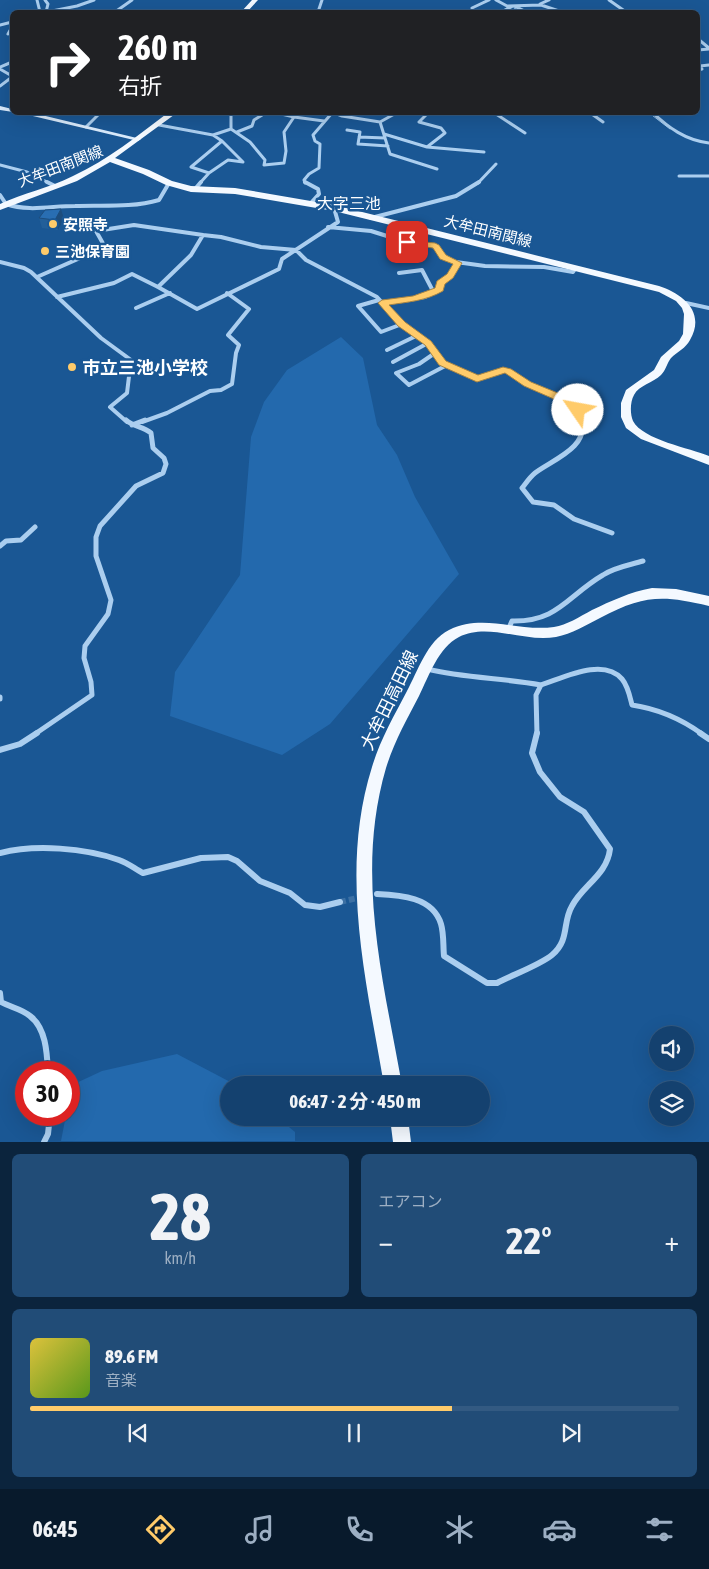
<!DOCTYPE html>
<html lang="ja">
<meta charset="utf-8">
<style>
:root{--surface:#14416f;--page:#214c77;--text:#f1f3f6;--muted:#9dafc3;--line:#335a82;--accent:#ffcb6a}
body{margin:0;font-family:"Asap Condensed","Noto Sans JP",sans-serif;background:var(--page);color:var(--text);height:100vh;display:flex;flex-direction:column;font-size:19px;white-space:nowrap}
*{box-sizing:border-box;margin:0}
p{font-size:16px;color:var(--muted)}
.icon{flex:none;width:28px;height:28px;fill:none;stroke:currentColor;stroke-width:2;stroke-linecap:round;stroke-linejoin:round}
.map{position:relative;height:1142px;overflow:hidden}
.side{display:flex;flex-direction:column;gap:12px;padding:12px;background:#0b243d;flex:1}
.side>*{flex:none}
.top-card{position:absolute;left:10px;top:10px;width:690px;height:105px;border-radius:8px;box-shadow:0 5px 20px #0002,0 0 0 1px var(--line);background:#202124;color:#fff;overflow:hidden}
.buttons{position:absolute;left:649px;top:1026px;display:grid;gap:10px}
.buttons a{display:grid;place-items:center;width:45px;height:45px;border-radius:50%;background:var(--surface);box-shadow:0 5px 20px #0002,0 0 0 1px var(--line);font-size:25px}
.speed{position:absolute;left:15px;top:1061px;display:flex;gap:10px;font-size:25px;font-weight:700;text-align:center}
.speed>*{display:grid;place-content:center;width:65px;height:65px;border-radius:50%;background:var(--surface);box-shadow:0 5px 20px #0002,0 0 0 1px var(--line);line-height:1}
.speed .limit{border:8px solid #d22;background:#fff;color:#111}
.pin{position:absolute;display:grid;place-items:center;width:42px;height:42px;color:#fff;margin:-21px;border-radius:10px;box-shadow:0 2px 8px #0006}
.me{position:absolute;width:55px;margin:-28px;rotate:303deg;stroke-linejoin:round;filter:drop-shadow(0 0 4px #0008)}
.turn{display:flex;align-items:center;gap:18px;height:105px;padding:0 25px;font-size:22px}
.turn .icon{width:65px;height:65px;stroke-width:2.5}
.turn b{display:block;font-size:35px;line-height:42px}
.big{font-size:38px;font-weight:700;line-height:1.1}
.side .tile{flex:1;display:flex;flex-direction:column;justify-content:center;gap:8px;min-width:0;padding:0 18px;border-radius:8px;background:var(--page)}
.side .dial{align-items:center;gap:0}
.dial b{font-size:65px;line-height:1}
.song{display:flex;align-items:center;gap:15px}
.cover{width:60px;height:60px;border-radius:8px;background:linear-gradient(135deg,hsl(50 70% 55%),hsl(90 70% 35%))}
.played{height:5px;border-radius:2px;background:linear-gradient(90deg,var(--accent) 65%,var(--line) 65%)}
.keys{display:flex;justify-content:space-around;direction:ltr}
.heat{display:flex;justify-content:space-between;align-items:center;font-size:28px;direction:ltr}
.side .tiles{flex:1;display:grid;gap:12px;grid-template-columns:1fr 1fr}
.tile:last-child{grid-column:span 2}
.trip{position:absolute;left:220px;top:1076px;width:270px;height:50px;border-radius:25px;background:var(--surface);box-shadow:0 5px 20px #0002,0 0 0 1px var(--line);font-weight:700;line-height:50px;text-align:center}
.menu{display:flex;height:80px;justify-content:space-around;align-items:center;background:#081a2c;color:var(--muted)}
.menu .icon{width:35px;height:35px}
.menu .active{color:var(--accent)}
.menu b{font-size:22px;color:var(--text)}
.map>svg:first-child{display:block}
</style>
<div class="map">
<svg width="709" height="1142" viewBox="0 0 709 1142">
<rect width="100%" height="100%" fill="#1a5794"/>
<!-- green -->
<path fill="#2369ad" d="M 341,337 L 363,358 L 377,425 L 397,455 L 415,497 L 459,574 L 330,724 L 282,755 L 170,716 L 175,672 L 240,575 L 251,437 L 264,402 L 287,370 Z
M 177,1054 L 236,1085 L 229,1085 L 229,1118 L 278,1118 L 295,1132 L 295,1141 L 61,1141 L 66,1115 L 69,1115 L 72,1085 L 102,1071 Z"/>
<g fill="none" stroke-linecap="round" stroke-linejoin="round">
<!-- stream -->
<path stroke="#9ecaf2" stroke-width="1" d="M 514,8 L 522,12
M 648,112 L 670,129"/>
<!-- street-tunnel -->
<path stroke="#3c70a4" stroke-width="6" stroke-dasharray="6 3" stroke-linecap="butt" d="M 340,902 L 362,897"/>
<!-- street-far3 -->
<path stroke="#abceef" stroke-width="3" d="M 37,0 L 40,12
M 45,0 L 48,4 L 46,12
M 496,0 L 507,6 L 541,5 L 562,12
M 609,0 L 626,12
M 540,4 L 549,0
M 514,6 L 527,12
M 472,8 L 489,0
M 47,12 L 77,6 L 94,0
M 115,12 L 132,0
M 318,12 L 322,0
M 501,12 L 513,6
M 572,12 L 578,11
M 0,25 L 12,22
M 8,34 L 12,27
M 698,39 L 709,48
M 698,50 L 709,49
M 0,67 L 12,62
M 0,69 L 12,76
M 698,70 L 702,69 L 700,66 L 709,65
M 0,86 L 12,77
M 231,112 L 231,129
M 273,112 L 294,117
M 332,112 L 342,116 L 380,122 L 398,112
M 493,112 L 496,114 L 501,112
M 513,112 L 529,112
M 589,112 L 603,122
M 652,112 C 669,128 685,140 709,143
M 496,114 L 525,133
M 380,122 L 390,154 L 437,169
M 159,125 L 213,135
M 86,127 L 101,112
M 231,129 L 250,142 L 265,160 L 264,165 L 284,163 L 286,151 L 284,132 L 294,117 L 324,121
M 347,130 L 360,132 L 358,144 L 388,146
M 237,132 L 252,126 L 254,120 L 267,112
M 384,134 L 427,147 L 445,133 L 441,128 L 419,122 L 426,115 L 424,112
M 359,137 L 385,138
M 427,147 L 484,152
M 0,165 L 27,172 L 49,183
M 209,173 L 228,160 L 243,162 L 222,141
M 679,176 L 709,176
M 200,183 L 209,173 L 191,167 L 222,141 L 213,135 L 231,129
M 305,183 L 304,180 L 309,174 L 319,168 L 320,144 L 315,141 L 313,135 L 332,113
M 478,183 L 496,164"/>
<!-- street-far2 -->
<path stroke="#abceef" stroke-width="4" d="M 47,182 L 55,186
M 305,182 L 318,189 L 319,194 L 310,204
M 195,189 L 201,182
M 0,195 L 6,204 C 29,212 51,206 75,206 C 102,205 132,208 159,200 L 169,183
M 371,218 L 456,196 L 479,182
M 328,227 L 371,231 L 406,242 L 432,245 L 448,259 L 456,262 L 485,266 L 544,267 L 573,272 L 575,269
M 203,235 L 221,237 L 261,247 L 296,250 L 306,260 L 377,297 L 402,324 L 428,343 L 442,363 L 477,379 L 503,370 L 508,371 L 527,384 L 574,405 L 578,410 L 582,422
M 0,262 L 24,268 L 31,272 L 101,338 L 131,360 L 127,393 L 110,407 L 127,422
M 399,273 L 422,270 L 434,293
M 37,277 L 105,247 L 96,231 L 134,225 L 203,235 L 191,255 L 158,287 L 197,309 L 279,269 L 282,259 L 338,222 L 334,208
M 57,297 L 114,283 L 132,274 L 158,287
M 379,300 L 358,306 L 381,332 L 402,324
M 382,303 L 425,297 L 440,290 L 440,282 L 450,276 L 458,263
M 686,303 L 709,308
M 136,308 L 170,293
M 387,350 L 416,336
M 435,353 L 419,364 L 396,373 L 409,385 L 447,365
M 393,362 L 428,343
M 142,422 L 167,413 L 210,391 L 221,390 L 232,384 L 236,353 L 239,345 L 228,335 L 249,309 L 227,293"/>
<!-- street-far1 -->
<path stroke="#abceef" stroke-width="5" d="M 581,420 C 590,447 552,460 535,473 C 530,477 526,483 522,488 L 533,502 L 554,505 L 574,519 L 612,533
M 132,425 L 145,420
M 0,546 L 6,541 L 21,540 L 35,527
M 508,630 L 512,621 C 558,622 567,596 603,575 C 615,567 630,565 643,561
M 427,669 C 464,678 503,678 541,685
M 0,697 L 0,699
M 35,734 L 92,695 L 91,682 L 84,658 L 85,646 L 108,614 L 111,600 L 96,556 L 96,537 L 100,526 L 136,486 L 163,473 L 166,464 L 164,458 L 153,448 L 151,433 C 143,426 133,427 126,420
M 537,734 L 536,695 L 541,685 C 563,678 603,657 622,679 C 628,686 630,697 632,705 C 659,709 680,718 702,734"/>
<!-- street -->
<path stroke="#abceef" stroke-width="6" d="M 700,733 L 709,739
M 0,750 L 20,744 L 37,733
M 0,853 C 35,844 85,848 119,860 C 128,863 135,869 143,873 L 201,858 L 228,857 L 237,861 L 260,881 L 290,893 L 305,905 L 320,907 L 340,902
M 377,894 C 400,895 433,897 441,924 C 444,934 443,946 444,956 L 487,983 L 497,983 C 512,975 540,965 552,955 C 570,940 562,923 572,906 C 583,885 607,875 610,849 L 584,812 L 560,797 L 540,772 L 532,753 L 537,733
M 0,993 L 1,1002 C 10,1007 22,1009 30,1016 C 46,1028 47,1053 48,1072
M 44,1142 L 48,1134 L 50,1115"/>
<!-- secondary -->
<path fill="#d9eafb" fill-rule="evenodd" d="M 0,106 L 12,109 L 13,112 L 0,110 Z
M 16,112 L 29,112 L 141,139 L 138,141 Z"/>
<!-- primary -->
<path fill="#f4f9ff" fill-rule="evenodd" d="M 252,0 L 258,0 L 247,12 L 241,12 Z
M 169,112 L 178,112 L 115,158 L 149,170 L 172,181 L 191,186 L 235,188 L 334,205 L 659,286 C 683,294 706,312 690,340 C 686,348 677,352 671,358 C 667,363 666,370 661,375 C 653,383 639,385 634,395 C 630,402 630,414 633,421 C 643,440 690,448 709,456 L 709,465 L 641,439 L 626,428 L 621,417 L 621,403 L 626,390 L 654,370 L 661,357 L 679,341 L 683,334 L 684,314 L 682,308 L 676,301 L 659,292 L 334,211 L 235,194 L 191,192 L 166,185 L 143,174 L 110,162 L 77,181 L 0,210 L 0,204 C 23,193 49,188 73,176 C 108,160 138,135 169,112 Z
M 652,588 L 676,589 L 709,596 L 709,606 C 662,595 644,595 600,618 C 586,625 572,634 556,637 C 525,643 488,622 459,637 C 438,648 429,676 419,696 C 407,719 394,742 386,768 C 355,874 383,979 402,1085 L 384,1085 C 366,980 339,872 372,767 C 380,740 394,716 407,691 C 418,671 427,641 449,630 C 483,613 518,632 554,627 C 567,625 579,617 592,610 C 611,601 630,592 652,588 Z
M 390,1118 L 408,1118 L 411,1142 L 393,1142 Z"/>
</g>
<!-- wall -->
<path fill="#235f99" d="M 39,218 L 64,219 L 58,230 L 42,228 Z"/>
<!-- shaded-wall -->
<path fill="#1d4d7d" d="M 61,209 L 64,219 L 58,230 L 55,220 Z"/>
<!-- building -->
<path fill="#296eb2" stroke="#1d4d7d" d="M 61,209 L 55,220 L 39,218 L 45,210 Z"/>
<!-- route -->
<path fill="#ffcb6a" stroke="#a68445" d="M 404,240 L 435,243 L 439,245 L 446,255 L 462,263 L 453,278 L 445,284 L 443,291 C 426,301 407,302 389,305 L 405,322 L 431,341 L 446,361 L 478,375 L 503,367 L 511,369 L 531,382 L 570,398 L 582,408 L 582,413 L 575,413 L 563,403 L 524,386 L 505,373 L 477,382 L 439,365 L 425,345 L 398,326 L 378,303 L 382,300 L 413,296 L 435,288 L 437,281 L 447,274 L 453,264 L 440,259 L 433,248 L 404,244 Z"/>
<!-- markers -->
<g fill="#ffcb6a" stroke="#1a5794" stroke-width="2">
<circle cx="53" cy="224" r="5"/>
<circle cx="45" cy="251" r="5"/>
<circle cx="72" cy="367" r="5"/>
</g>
<g text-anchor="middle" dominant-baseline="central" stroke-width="5" stroke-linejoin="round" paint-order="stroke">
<!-- far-street labels -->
<g font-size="15" fill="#fff" stroke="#1a5794">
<text transform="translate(60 166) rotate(-21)">大牟田南関線</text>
<text transform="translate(488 231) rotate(14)">大牟田南関線</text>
</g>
<!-- far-poi labels -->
<g font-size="15" font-weight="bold" fill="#fff" stroke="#1a5794" text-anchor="start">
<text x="63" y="224">安照寺</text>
<text x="55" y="251">三池保育園</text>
</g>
<!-- far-quarter labels -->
<g font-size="16" fill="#fff" stroke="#1a5794">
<text x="349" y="203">大字三池</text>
</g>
<!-- poi labels -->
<g font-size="18" font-weight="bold" fill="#fff" stroke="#1a5794" text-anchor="start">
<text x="82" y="367">市立三池小学校</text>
</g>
<!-- street labels -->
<g font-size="18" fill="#fff" stroke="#1a5794">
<text transform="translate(389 700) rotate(-64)">大牟田高田線</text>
</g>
</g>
</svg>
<div class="buttons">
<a><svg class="icon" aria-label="sound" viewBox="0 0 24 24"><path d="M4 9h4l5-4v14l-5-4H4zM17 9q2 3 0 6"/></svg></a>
<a><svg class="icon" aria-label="layers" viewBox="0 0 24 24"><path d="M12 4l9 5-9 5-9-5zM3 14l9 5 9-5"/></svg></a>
</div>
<div class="speed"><div class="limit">30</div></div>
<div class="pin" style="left:407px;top:242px;background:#d93025"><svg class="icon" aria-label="arrive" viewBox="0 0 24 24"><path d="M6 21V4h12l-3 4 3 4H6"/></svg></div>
<svg class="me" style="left:578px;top:410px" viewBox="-20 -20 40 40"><circle r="19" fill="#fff"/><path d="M0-13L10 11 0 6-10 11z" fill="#ffcb6a"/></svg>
<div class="trip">06:47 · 2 分 · 450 m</div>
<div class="top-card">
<div class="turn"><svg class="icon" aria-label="right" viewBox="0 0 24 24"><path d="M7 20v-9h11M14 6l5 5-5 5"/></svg><div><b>260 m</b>右折</div></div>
</div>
</div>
<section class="side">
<div class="tiles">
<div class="tile dial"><b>28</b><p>km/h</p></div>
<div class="tile"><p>エアコン</p>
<div class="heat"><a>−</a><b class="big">22°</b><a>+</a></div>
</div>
<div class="tile">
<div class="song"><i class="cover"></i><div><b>89.6 FM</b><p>音楽</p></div></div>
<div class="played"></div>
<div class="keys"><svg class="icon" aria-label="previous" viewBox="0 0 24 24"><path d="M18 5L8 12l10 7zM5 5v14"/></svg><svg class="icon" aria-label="pause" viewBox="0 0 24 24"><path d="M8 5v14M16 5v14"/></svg><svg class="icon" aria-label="next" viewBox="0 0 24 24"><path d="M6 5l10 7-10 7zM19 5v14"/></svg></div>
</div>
</div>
</section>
<nav class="menu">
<b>06:45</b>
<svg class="icon active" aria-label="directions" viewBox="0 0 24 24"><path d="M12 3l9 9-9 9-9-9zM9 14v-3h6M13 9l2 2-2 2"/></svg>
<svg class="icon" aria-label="music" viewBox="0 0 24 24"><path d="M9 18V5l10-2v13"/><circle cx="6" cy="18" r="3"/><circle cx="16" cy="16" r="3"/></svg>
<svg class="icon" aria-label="phone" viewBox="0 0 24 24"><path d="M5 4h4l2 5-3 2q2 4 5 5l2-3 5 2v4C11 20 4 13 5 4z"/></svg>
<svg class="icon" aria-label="climate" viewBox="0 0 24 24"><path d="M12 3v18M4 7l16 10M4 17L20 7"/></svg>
<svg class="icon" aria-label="car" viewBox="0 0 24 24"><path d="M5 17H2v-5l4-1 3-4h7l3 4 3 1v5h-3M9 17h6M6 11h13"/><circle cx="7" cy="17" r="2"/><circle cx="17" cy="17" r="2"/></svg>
<svg class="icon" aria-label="filters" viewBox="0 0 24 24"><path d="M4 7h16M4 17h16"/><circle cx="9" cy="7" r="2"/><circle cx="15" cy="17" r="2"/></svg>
</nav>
